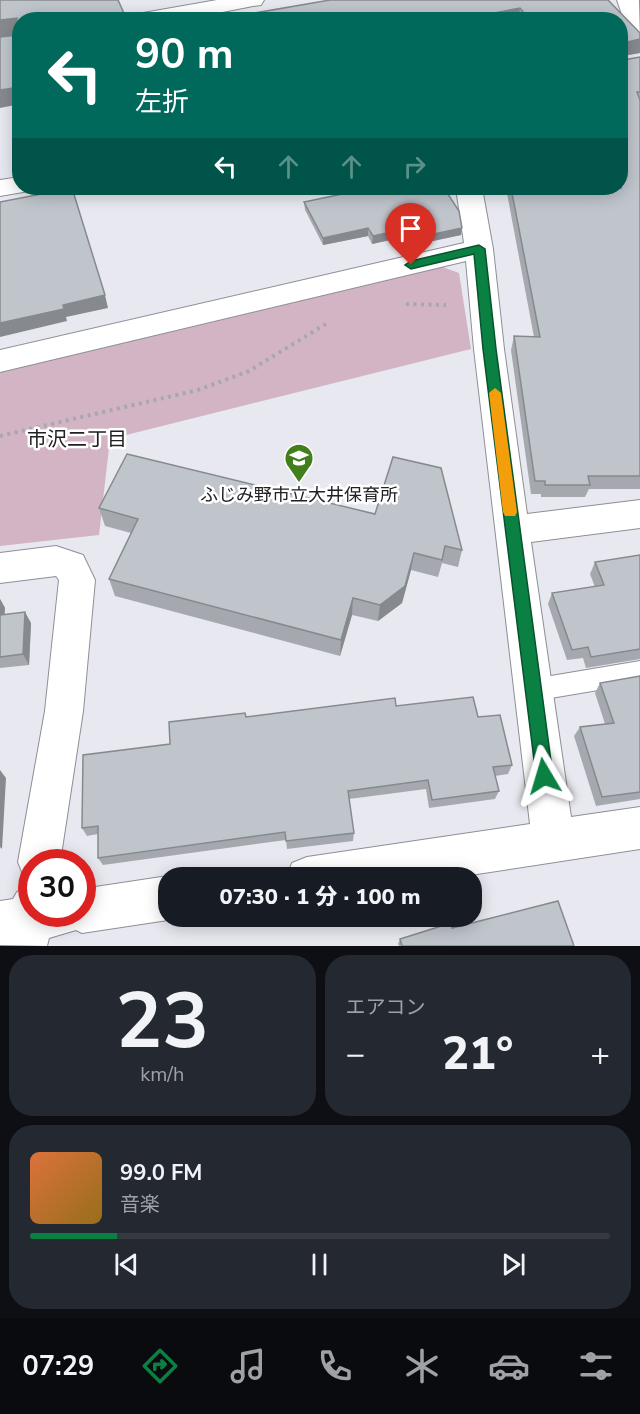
<!DOCTYPE html>
<html lang="ja">
<meta charset="utf-8">
<style>
:root{--surface:#171b24;--page:#242831;--text:#f1f3f6;--muted:#9ea1a6;--line:#363941;--accent:#0b8043}
body{margin:0;font-family:"Nunito Sans","Noto Sans JP",sans-serif;background:var(--page);color:var(--text);height:100vh;display:flex;flex-direction:column;font-size:22px;white-space:nowrap}
*{box-sizing:border-box;margin:0}
p{font-size:20px;color:var(--muted)}
.icon{flex:none;width:33px;height:33px;fill:none;stroke:currentColor;stroke-width:2;stroke-linecap:round;stroke-linejoin:round}
.map{position:relative;height:946px;overflow:hidden}
.drawer{display:flex;flex-direction:column;gap:9px;padding:9px;background:#0d0f14;flex:1}
.drawer>*{flex:none}
.hud{position:absolute;left:12px;top:12px;width:616px;height:183px;border-radius:24px;box-shadow:0 3px 15px #0003;background:#00695c;color:#fff;overflow:hidden}
.speed{position:absolute;left:18px;top:849px;display:flex;gap:12px;font-size:30px;font-weight:700;text-align:center}
.speed>*{display:grid;place-content:center;width:78px;height:78px;border-radius:50%;background:var(--surface);box-shadow:0 3px 15px #0003;line-height:1}
.speed .limit{border:9px solid #d22;background:#fff;color:#111}
.pin{position:absolute;display:grid;place-items:center;width:51px;height:51px;color:#fff;margin:-62px -26px;border-radius:50% 50% 50% 0;rotate:-45deg;box-shadow:0 0 6px #0007}
.pin .icon{rotate:45deg}
.me{position:absolute;width:66px;margin:-33px;rotate:353deg;stroke-linejoin:round;filter:drop-shadow(0 0 4px #0008)}
.turn{display:flex;align-items:center;gap:21px;height:126px;padding:0 24px;font-size:27px}
.turn .icon{width:78px;height:78px;stroke-width:2.5}
.turn b{display:block;font-size:42px;line-height:51px}
.lanes{display:flex;align-items:center;height:57px;padding:0 24px;background:#0003;justify-content:center;gap:30px;direction:ltr}
.lanes .off{opacity:.35}
.big{font-size:45px;font-weight:800;line-height:1.1}
.drawer .tile{flex:1;display:flex;flex-direction:column;justify-content:center;gap:9px;min-width:0;padding:0 21px;border-radius:24px;background:var(--page)}
.drawer .dial{align-items:center;gap:0}
.dial b{font-size:78px;line-height:1}
.song{display:flex;align-items:center;gap:18px}
.cover{width:72px;height:72px;border-radius:9px;background:linear-gradient(135deg,hsl(20 70% 55%),hsl(40 70% 35%))}
.played{height:6px;border-radius:3px;background:linear-gradient(90deg,var(--accent) 15%,var(--line) 15%)}
.keys{display:flex;justify-content:space-around;direction:ltr}
.heat{display:flex;justify-content:space-between;align-items:center;font-size:33px;direction:ltr}
.drawer .tiles{flex:1;display:grid;gap:9px;grid-template-columns:1fr 1fr}
.tile:last-child{grid-column:span 2}
.trip{position:absolute;left:158px;top:867px;width:324px;height:60px;border-radius:24px;background:var(--surface);box-shadow:0 3px 15px #0003;font-weight:800;line-height:60px;text-align:center}
.tab-bar{display:flex;height:96px;justify-content:space-around;align-items:center;background:#090b0e;color:var(--muted)}
.tab-bar .icon{width:42px;height:42px}
.tab-bar .active{color:var(--accent)}
.tab-bar b{font-size:27px;color:var(--text)}
.map>svg:first-child{display:block}
</style>
<div class="map">
<svg width="640" height="946" viewBox="0 0 640 946">
<rect width="100%" height="100%" fill="#e8e8f0"/>
<!-- green -->
<path fill="#d2b4c5" d="M 440,266 L 459,273 L 471,349 L 110,439 L 99,535 L 0,546 L 0,371 Z"/>
<g fill="none" stroke-linecap="round" stroke-linejoin="round">
<!-- lane casing -->
<g stroke="#8e8e96" stroke-width="2">
<path id="lane" d="M 640,661 L 640,683 L 533,701 L 524,698 L 521,690 L 524,682 L 533,679 Z"/>
</g>
<!-- street casing -->
<g stroke="#8e8e96" stroke-width="2">
<path id="street" d="M 617,0 L 639,0 L 640,42 L 632,40 L 629,35 Z
M 20,177 L 20,188 L 31,188 L 29,191 L 0,196 L 0,180 Z
M 456,188 L 482,188 L 493,249 L 504,349 L 527,514 L 640,500 L 640,528 L 531,542 L 571,817 L 640,807 L 640,849 L 451,878 L 286,878 L 292,863 L 307,857 L 530,824 L 474,349 L 466,261 L 0,372 L 0,350 L 464,243 Z
M 56,546 L 83,555 L 95,580 L 83,711 L 60,862 L 32,862 L 32,880 L 24,877 L 18,862 L 45,711 L 59,580 L 56,576 L 0,583 L 0,553 Z
M 168,876 L 171,878 L 168,878 L 168,916 L 176,916 L 168,920 L 82,933 L 76,930 L 49,938 L 47,946 L 0,945 L 0,901 L 13,899 L 17,892 L 32,885 L 32,914 L 82,914 L 82,889 Z"/>
</g>
<!-- secondary casing -->
<g stroke="#8e8e96" stroke-width="2">
<path id="secondary" d="M 217,0 L 264,0 L 261,5 L 253,6 L 182,20 L 132,20 L 135,15 L 143,13 Z"/>
</g>
<!-- path -->
<path stroke="#a7a7ad" stroke-width="4" stroke-dasharray="3 4.5" stroke-linecap="butt" d="M 406,304 L 446,305
M 0,436 L 198,390 L 249,371 L 329,322"/>
<!-- lane -->
<use href="#lane" fill="#fff" fill-rule="evenodd"/>
<!-- street -->
<use href="#street" fill="#fff" fill-rule="evenodd"/>
<!-- secondary -->
<use href="#secondary" fill="#fff" fill-rule="evenodd"/>
</g>
<!-- wall -->
<path fill="#a5a9af" d="M 330,0 L 608,0 L 640,33 L 640,53 L 623,56 L 623,60 L 640,57 L 640,489 L 589,489 L 585,497 L 541,497 L 541,494 L 531,494 L 511,350 L 514,336 L 534,337 L 506,188 L 621,188 L 621,20 L 220,19 Z
M 304,202 L 462,228 L 461,235 L 414,245 L 408,236 L 372,244 L 368,236 L 323,245 L 305,210 Z
M 127,454 L 462,550 L 458,567 L 442,563 L 438,577 L 411,570 L 402,603 L 378,621 L 352,615 L 340,656 L 115,596 L 109,579 L 131,533 L 105,526 L 99,508 Z
M 640,555 L 640,659 L 586,668 L 583,658 L 567,660 L 548,604 L 552,593 L 595,587 L 590,574 L 595,562 Z
M 0,599 L 5,608 L 4,615 L 31,623 L 29,665 L 0,668 Z
M 640,676 L 640,799 L 596,806 L 574,736 L 580,727 L 605,724 L 595,693 L 600,683 Z
M 396,706 L 478,717 L 512,765 L 508,774 L 495,776 L 499,791 L 495,799 L 429,808 L 426,789 L 349,799 L 354,833 L 353,841 L 287,849 L 286,840 L 103,865 L 98,858 L 98,834 L 87,836 L 82,828 L 170,744 L 246,717 Z
M 452,928 L 574,946 L 399,946 L 398,944 L 400,939 Z"/>
<!-- shaded-wall -->
<path fill="#868a8f" d="M 520,8 L 518,20 L 457,20 Z
M 17,18 L 20,35 L 0,37 L 0,20 Z
M 640,39 L 640,53 L 621,56 L 623,43 Z
M 20,87 L 20,104 L 0,108 L 0,90 Z
M 368,228 L 368,236 L 323,245 L 323,238 Z
M 409,228 L 408,236 L 372,244 L 373,236 Z
M 462,228 L 461,235 L 414,245 L 415,238 Z
M 105,295 L 108,308 L 66,317 L 63,305 Z
M 64,309 L 67,321 L 0,337 L 0,323 Z
M 414,553 L 411,570 L 402,603 L 378,621 L 380,605 Z
M 353,598 L 352,615 L 340,656 L 341,640 Z
M 0,599 L 5,608 L 4,626 L 0,620 Z
M 25,612 L 31,623 L 29,665 L 23,654 Z
M 0,770 L 6,778 L 2,849 L 0,847 Z"/>
<!-- building -->
<path fill="#c0c5cc" stroke="#868a8f" stroke-width="1.5" d="M 0,0 L 118,0 L 127,20 L 20,20 L 20,87 L 0,90 L 0,37 L 17,35 L 17,18 L 0,20 Z
M 330,0 L 608,0 L 640,33 L 640,39 L 623,43 L 623,60 L 640,57 L 640,92 L 637,92 L 640,100 L 640,476 L 588,476 L 590,485 L 545,485 L 545,481 L 535,481 L 514,336 L 540,337 L 511,188 L 621,188 L 621,20 L 530,20 L 520,8 L 457,20 L 220,19 Z
M 72,188 L 105,295 L 63,305 L 64,309 L 0,323 L 0,202 Z
M 371,188 L 444,188 L 459,211 L 462,228 L 415,238 L 409,228 L 373,236 L 368,228 L 323,238 L 304,202 Z
M 127,454 L 375,514 L 393,457 L 441,468 L 462,550 L 445,546 L 442,560 L 414,553 L 405,586 L 380,605 L 353,598 L 341,640 L 109,579 L 138,519 L 99,508 Z
M 640,555 L 640,649 L 591,657 L 588,647 L 572,650 L 552,593 L 604,585 L 595,562 Z
M 25,612 L 23,654 L 0,657 L 0,615 Z
M 640,676 L 640,792 L 602,797 L 580,727 L 614,723 L 600,683 Z
M 473,697 L 478,717 L 500,715 L 512,765 L 493,767 L 499,791 L 432,800 L 428,780 L 348,791 L 354,833 L 286,841 L 285,832 L 98,858 L 98,826 L 82,828 L 83,755 L 170,744 L 169,722 L 245,713 L 246,717 L 395,698 L 396,706 Z
M 558,901 L 574,946 L 402,946 L 400,939 L 451,923 L 452,928 Z"/>
<!-- route -->
<path fill="#0b8043" stroke="#07532c" stroke-width="1.5" d="M 479,245 L 485,249 L 496,349 L 553,776 L 550,782 L 544,785 L 539,782 L 536,776 L 483,349 L 474,254 L 411,269 L 405,265 L 411,261 Z"/>
<!-- slow -->
<path fill="#f59e0b" d="M 495,388 L 501,393 L 517,512 L 515,516 L 505,516 L 503,512 L 489,393 Z"/>
<!-- icons -->
<defs>
<g id="school-pin" transform="scale(1.5)"><path d="M0 17L-7.5 6A9.5 9.5 0 1 1 7.5 6Z" fill="#427f1c" stroke="#fff"/><path d="M0-5L7-2L0 1L-7-2ZM-4 1L0 2.5L4 1V4Q0 6-4 4Z" fill="#fff"/></g>
</defs>
<g fill-rule="evenodd">
<use href="#school-pin" x="299" y="458"/>
</g>
<g text-anchor="middle" dominant-baseline="central" stroke-width="5" stroke-linejoin="round" paint-order="stroke">
<!-- poi labels -->
<g font-size="18" fill="#212124" stroke="#fff">
<text x="299" y="495">ふじみ野市立大井保育所</text>
</g>
<!-- neighbourhood labels -->
<g font-size="20" fill="#212124" stroke="#fff">
<text x="77" y="439">市沢二丁目</text>
</g>
</g>
</svg>
<div class="speed"><div class="limit">30</div></div>
<div class="pin" style="left:411px;top:265px;background:#d93025"><svg class="icon" aria-label="arrive" viewBox="0 0 24 24"><path d="M6 21V4h12l-3 4 3 4H6"/></svg></div>
<svg class="me" style="left:544px;top:776px" viewBox="-20 -20 40 40"><path d="M0-17L14 15 0 8-14 15z" fill="#0b8043" stroke="#fff" stroke-width="4"/></svg>
<div class="trip">07:30 · 1 分 · 100 m</div>
<div class="hud">
<div class="turn"><svg class="icon" aria-label="left" viewBox="0 0 24 24"><path d="M17 20v-9H6M10 6l-5 5 5 5"/></svg><div><b>90 m</b>左折</div></div>
<div class="lanes"><svg class="icon" aria-label="left" viewBox="0 0 24 24"><path d="M17 20v-9H6M10 6l-5 5 5 5"/></svg><svg class="icon off" aria-label="ahead" viewBox="0 0 24 24"><path d="M12 20V5M6 11l6-6 6 6"/></svg><svg class="icon off" aria-label="ahead" viewBox="0 0 24 24"><path d="M12 20V5M6 11l6-6 6 6"/></svg><svg class="icon off" aria-label="right" viewBox="0 0 24 24"><path d="M7 20v-9h11M14 6l5 5-5 5"/></svg></div>
</div>
</div>
<section class="drawer">
<div class="tiles">
<div class="tile dial"><b>23</b><p>km/h</p></div>
<div class="tile"><p>エアコン</p>
<div class="heat"><a>−</a><b class="big">21°</b><a>+</a></div>
</div>
<div class="tile">
<div class="song"><i class="cover"></i><div><b>99.0 FM</b><p>音楽</p></div></div>
<div class="played"></div>
<div class="keys"><svg class="icon" aria-label="previous" viewBox="0 0 24 24"><path d="M18 5L8 12l10 7zM5 5v14"/></svg><svg class="icon" aria-label="pause" viewBox="0 0 24 24"><path d="M8 5v14M16 5v14"/></svg><svg class="icon" aria-label="next" viewBox="0 0 24 24"><path d="M6 5l10 7-10 7zM19 5v14"/></svg></div>
</div>
</div>
</section>
<nav class="tab-bar">
<b>07:29</b>
<svg class="icon active" aria-label="directions" viewBox="0 0 24 24"><path d="M12 3l9 9-9 9-9-9zM9 14v-3h6M13 9l2 2-2 2"/></svg>
<svg class="icon" aria-label="music" viewBox="0 0 24 24"><path d="M9 18V5l10-2v13"/><circle cx="6" cy="18" r="3"/><circle cx="16" cy="16" r="3"/></svg>
<svg class="icon" aria-label="phone" viewBox="0 0 24 24"><path d="M5 4h4l2 5-3 2q2 4 5 5l2-3 5 2v4C11 20 4 13 5 4z"/></svg>
<svg class="icon" aria-label="climate" viewBox="0 0 24 24"><path d="M12 3v18M4 7l16 10M4 17L20 7"/></svg>
<svg class="icon" aria-label="car" viewBox="0 0 24 24"><path d="M5 17H2v-5l4-1 3-4h7l3 4 3 1v5h-3M9 17h6M6 11h13"/><circle cx="7" cy="17" r="2"/><circle cx="17" cy="17" r="2"/></svg>
<svg class="icon" aria-label="filters" viewBox="0 0 24 24"><path d="M4 7h16M4 17h16"/><circle cx="9" cy="7" r="2"/><circle cx="15" cy="17" r="2"/></svg>
</nav>
